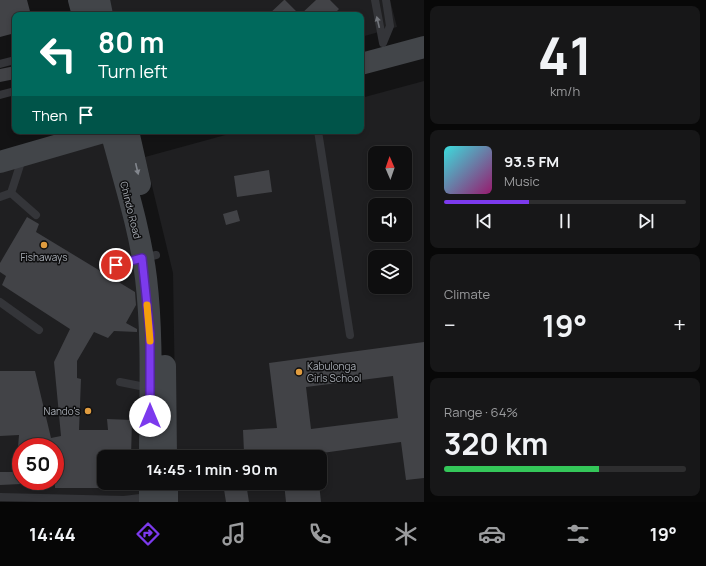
<!DOCTYPE html>
<meta charset="utf-8">
<style>
:root{--surface:#0e0e0f;--page:#171718;--text:#f1f3f6;--muted:#9b9c9e;--line:#2e2e2f;--accent:#7c3aed}
body{margin:0;font-family:Manrope,sans-serif;background:var(--page);color:var(--text);height:100vh;display:flex;flex-direction:column;font-size:15px;white-space:nowrap}
*{box-sizing:border-box;margin:0}
p{font-size:13px;color:var(--muted)}
.icon{flex:none;width:22px;height:22px;fill:none;stroke:currentColor;stroke-width:2;stroke-linecap:round;stroke-linejoin:round}
.map{position:relative;flex:1;overflow:hidden}
.details{display:flex;flex-direction:column;gap:6px;padding:6px;background:#080808;width:282px}
.details>*{flex:none}
.top-card{position:absolute;left:12px;top:12px;width:352px;height:122px;border-radius:8px;box-shadow:0 2px 6px #0003,0 0 0 1px var(--line);background:#00695c;color:#fff;overflow:hidden}
.needle{width:26px;rotate:358deg}
.controls{position:absolute;left:368px;top:146px;display:grid;gap:8px}
.controls a{display:grid;place-items:center;width:44px;height:44px;border-radius:8px;background:var(--surface);box-shadow:0 2px 6px #0003,0 0 0 1px var(--line);font-size:20px}
.speed{position:absolute;left:12px;top:438px;display:flex;gap:8px;font-size:20px;font-weight:700;text-align:center}
.speed>*{display:grid;place-content:center;width:52px;height:52px;border-radius:50%;background:var(--surface);box-shadow:0 2px 6px #0003,0 0 0 1px var(--line);line-height:1}
.speed .limit{border:6px solid #d22;background:#fff;color:#111}
.pin{position:absolute;display:grid;place-items:center;width:34px;height:34px;color:#fff;margin:-17px;border:2px solid #fff;border-radius:50%;box-shadow:0 1px 4px #0007}
.me{position:absolute;width:44px;margin:-22px;rotate:0deg;stroke-linejoin:round;filter:drop-shadow(0 0 3px #0008)}
.turn{display:flex;align-items:center;gap:14px;height:84px;padding:0 20px;font-size:18px}
.turn .icon{width:52px;height:52px;stroke-width:2.5}
.turn b{display:block;font-size:28px;line-height:34px}
.then{display:flex;align-items:center;height:38px;padding:0 20px;background:#0003;gap:8px;font-size:15px}
.big{font-size:30px;font-weight:700;line-height:1.1}
.details .card{flex:1;display:flex;flex-direction:column;justify-content:center;gap:6px;min-width:0;padding:0 14px;border-radius:8px;background:var(--page)}
.details .dial{align-items:center;gap:0}
.dial b{font-size:52px;line-height:1}
.song{display:flex;align-items:center;gap:12px}
.cover{width:48px;height:48px;border-radius:6px;background:linear-gradient(135deg,hsl(180 70% 55%),hsl(320 70% 35%))}
.played{height:4px;border-radius:2px;background:linear-gradient(90deg,var(--accent) 35%,var(--line) 35%)}
.keys{display:flex;justify-content:space-around;direction:ltr}
.heat{display:flex;justify-content:space-between;align-items:center;font-size:22px;direction:ltr}
.charge{height:6px;border-radius:3px;background:linear-gradient(90deg,#34c759 64%,var(--line) 0)}
.trip{position:absolute;left:97px;top:450px;width:230px;height:40px;border-radius:8px;background:var(--surface);box-shadow:0 2px 6px #0003,0 0 0 1px var(--line);font-weight:700;line-height:40px;text-align:center}
.menu{display:flex;height:64px;justify-content:space-around;align-items:center;background:#060606;color:var(--muted)}
.menu .icon{width:28px;height:28px}
.menu .on{color:var(--accent)}
.menu b{font-size:18px;color:var(--text)}
main{display:flex;flex:1;min-height:0}
.map>svg:first-child{display:block}
</style>
<main>
<div class="map">
<svg width="424" height="502" viewBox="0 0 424 502">
<rect width="100%" height="100%" fill="#131314"/>
<!-- built -->
<path fill="#1f1f21" fill-rule="evenodd" d="M 107,0 L 390,0 L 397,27 L 361,37 L 361,15 L 111,15 Z
M 424,81 L 424,502 L 176,502 L 176,483 L 320,483 L 320,457 L 176,457 L 173,273 L 145,157 L 240,131 L 361,131 L 361,98 ZM 375,153 L 405,153 L 405,183 L 375,183 ZM 375,205 L 405,205 L 405,235 L 375,235 ZM 375,257 L 405,257 L 405,287 L 375,287 Z
M 110,141 L 141,258 L 141,457 L 104,457 L 104,483 L 142,483 L 142,502 L 0,502 L 0,172 ZM 21,447 L 55,447 L 55,481 L 21,481 Z"/>
<!-- building -->
<path fill="#424347" fill-rule="evenodd" d="M 0,0 L 27,0 L 31,15 L 15,15 L 15,33 L 0,37 Z
M 284,0 L 285,0 L 300,15 L 268,15 Z
M 316,0 L 330,0 L 339,9 L 333,15 L 300,15 Z
M 15,66 L 15,79 L 0,82 L 0,69 Z
M 269,170 L 272,192 L 237,197 L 234,176 Z
M 237,210 L 240,221 L 226,225 L 223,214 Z
M 27,217 L 39,224 L 36,232 L 135,292 L 136,305 L 126,323 L 137,329 L 137,332 L 114,331 L 108,338 L 94,332 L 77,361 L 77,378 L 81,379 L 79,430 L 108,430 L 107,419 L 132,420 L 131,457 L 104,457 L 104,488 L 55,488 L 55,447 L 18,447 L 19,435 L 0,436 L 0,371 L 35,371 L 51,438 L 61,436 L 54,362 L 70,329 L 2,285 L 6,276 L 0,272 L 0,263 Z
M 424,342 L 424,478 L 406,480 L 401,442 L 315,454 L 315,457 L 281,457 L 280,450 L 244,452 L 243,430 L 277,428 L 269,363 ZM 393,376 L 398,418 L 311,429 L 306,387 Z
M 0,472 L 21,472 L 21,484 L 0,485 Z
M 223,483 L 246,483 L 249,502 L 226,502 Z
M 284,483 L 319,483 L 321,502 L 286,502 Z"/>
<g fill="none" stroke-linecap="round" stroke-linejoin="round">
<!-- service -->
<path stroke="#343539" stroke-width="8" d="M 375,0 L 383,43 L 390,26 L 386,0
M 0,64 L 15,60
M 0,95 L 15,91
M 318,131 L 350,335
M 11,193 L 22,159
M 0,197 L 11,193 L 36,215
M 116,265 L 156,255
M 0,302 L 39,330
M 120,382 L 150,388
M 0,497 L 124,500 L 148,497"/>
<!-- secondary -->
<path stroke="#424549" stroke-width="22" d="M 79,0 L 83,15
M 99,0 L 102,15
M 361,64 L 424,47
M 111,131 C 124,180 140,229 146,278 C 153,337 150,398 150,457
M 128,131 L 140,184
M 0,162 L 107,131
M 165,366 L 166,457
M 167,483 L 167,502
M 150,502 L 150,483"/>
</g>
<!-- one-way arrows -->
<defs><path id="oneway-solid" d="M-6-.8H1V-3.2L6.5 0L1 3.2V.8H-6Z"/></defs>
<use fill="#73767c" href="#oneway-solid" transform="translate(378 22) rotate(-103)"/>
<use fill="#83878e" href="#oneway-solid" transform="translate(137 169) rotate(77)"/>
<g fill="none" stroke-linecap="round" stroke-linejoin="round">
<!-- route casing -->
<g stroke="#51269a" stroke-width="10">
<path id="route" d="M 116,265 L 142,258 L 150,333 L 150,416"/>
</g>
<!-- route -->
<use href="#route" stroke="#7c3aed" stroke-width="7"/>
<!-- slow -->
<path stroke="#f59e0b" stroke-width="7" d="M 147,305 L 150,341"/>
</g>
<!-- markers -->
<g fill="#e09c3f" stroke="#0e0e0f" stroke-width="1.5">
<circle cx="44" cy="245" r="4"/>
<circle cx="299" cy="372" r="4"/>
<circle cx="88" cy="411" r="4"/>
</g>
<g text-anchor="middle" dominant-baseline="central" stroke-width="3" stroke-linejoin="round" paint-order="stroke">
<!-- street labels -->
<g font-size="10" fill="#a6abb3" stroke="#0e0e0f">
<text transform="translate(131 210) rotate(76)">Chindo Road</text>
</g>
<!-- poi labels -->
<g font-size="10" fill="#a6abb3" stroke="#0e0e0f">
<text x="44" y="257">Fishaways</text>
<text x="307" y="366" text-anchor="start">Kabulonga<tspan x="307" dy="12">Girls School</tspan></text>
<text x="80" y="411" text-anchor="end">Nando's</text>
</g>
</g>
</svg>
<div class="controls">
<a><svg class="needle" viewBox="-14 -14 28 28"><path d="M0-13l5 13h-10z" fill="#e53935"/><path d="M0 13l5-13h-10z" fill="#9b9c9e"/></svg></a>
<a><svg class="icon" aria-label="sound" viewBox="0 0 24 24"><path d="M4 9h4l5-4v14l-5-4H4zM17 9q2 3 0 6"/></svg></a>
<a><svg class="icon" aria-label="layers" viewBox="0 0 24 24"><path d="M12 4l9 5-9 5-9-5zM3 14l9 5 9-5"/></svg></a>
</div>
<div class="speed"><div class="limit">50</div></div>
<div class="pin" style="left:116px;top:265px;background:#d93025"><svg class="icon" aria-label="arrive" viewBox="0 0 24 24"><path d="M6 21V4h12l-3 4 3 4H6"/></svg></div>
<svg class="me" style="left:150px;top:416px" viewBox="-20 -20 40 40"><circle r="19" fill="#fff"/><path d="M0-13L10 11 0 6-10 11z" fill="#7c3aed"/></svg>
<div class="trip">14:45 · 1 min · 90 m</div>
<div class="top-card">
<div class="turn"><svg class="icon" aria-label="left" viewBox="0 0 24 24"><path d="M17 20v-9H6M10 6l-5 5 5 5"/></svg><div><b>80 m</b>Turn left</div></div>
<div class="then">Then<svg class="icon" aria-label="arrive" viewBox="0 0 24 24"><path d="M6 21V4h12l-3 4 3 4H6"/></svg></div>
</div>
</div>
<section class="details">
<div class="card dial"><b>41</b><p>km/h</p></div>
<div class="card">
<div class="song"><i class="cover"></i><div><b>93.5 FM</b><p>Music</p></div></div>
<div class="played"></div>
<div class="keys"><svg class="icon" aria-label="previous" viewBox="0 0 24 24"><path d="M18 5L8 12l10 7zM5 5v14"/></svg><svg class="icon" aria-label="pause" viewBox="0 0 24 24"><path d="M8 5v14M16 5v14"/></svg><svg class="icon" aria-label="next" viewBox="0 0 24 24"><path d="M6 5l10 7-10 7zM19 5v14"/></svg></div>
</div>
<div class="card"><p>Climate</p>
<div class="heat"><a>−</a><b class="big">19°</b><a>+</a></div>
</div>
<div class="card"><p>Range · 64%</p><b class="big">320 km</b><div class="charge"></div></div>
</section>
</main>
<nav class="menu">
<b>14:44</b>
<svg class="icon on" aria-label="directions" viewBox="0 0 24 24"><path d="M12 3l9 9-9 9-9-9zM9 14v-3h6M13 9l2 2-2 2"/></svg>
<svg class="icon" aria-label="music" viewBox="0 0 24 24"><path d="M9 18V5l10-2v13"/><circle cx="6" cy="18" r="3"/><circle cx="16" cy="16" r="3"/></svg>
<svg class="icon" aria-label="phone" viewBox="0 0 24 24"><path d="M5 4h4l2 5-3 2q2 4 5 5l2-3 5 2v4C11 20 4 13 5 4z"/></svg>
<svg class="icon" aria-label="climate" viewBox="0 0 24 24"><path d="M12 3v18M4 7l16 10M4 17L20 7"/></svg>
<svg class="icon" aria-label="car" viewBox="0 0 24 24"><path d="M5 17H2v-5l4-1 3-4h7l3 4 3 1v5h-3M9 17h6M6 11h13"/><circle cx="7" cy="17" r="2"/><circle cx="17" cy="17" r="2"/></svg>
<svg class="icon" aria-label="filters" viewBox="0 0 24 24"><path d="M4 7h16M4 17h16"/><circle cx="9" cy="7" r="2"/><circle cx="15" cy="17" r="2"/></svg>
<b>19°</b>
</nav>
